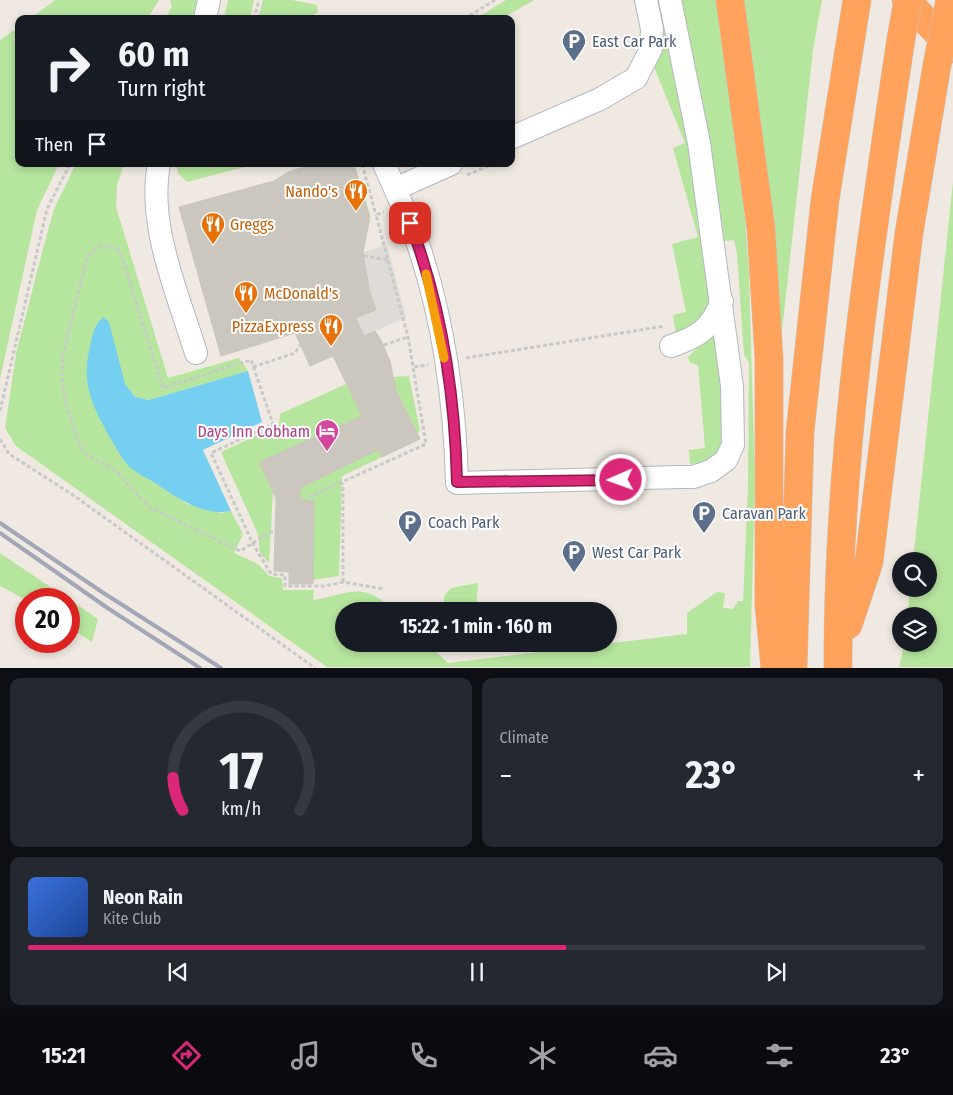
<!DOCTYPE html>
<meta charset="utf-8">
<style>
:root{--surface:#171b24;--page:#242831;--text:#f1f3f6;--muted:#9ea1a6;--line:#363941;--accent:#db2777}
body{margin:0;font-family:"Fira Sans Condensed",sans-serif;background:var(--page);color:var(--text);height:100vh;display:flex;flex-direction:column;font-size:19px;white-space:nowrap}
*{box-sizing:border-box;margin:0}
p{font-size:16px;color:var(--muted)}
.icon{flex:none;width:28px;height:28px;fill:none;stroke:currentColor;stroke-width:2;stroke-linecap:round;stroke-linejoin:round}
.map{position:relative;height:668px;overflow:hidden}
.panel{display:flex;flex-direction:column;gap:10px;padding:10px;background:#0d0f14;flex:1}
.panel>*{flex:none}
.banner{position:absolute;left:15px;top:15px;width:500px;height:152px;border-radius:10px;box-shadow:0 2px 8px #0003;background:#171b24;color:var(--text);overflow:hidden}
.controls{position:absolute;left:892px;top:552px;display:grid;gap:10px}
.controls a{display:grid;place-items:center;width:45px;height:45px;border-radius:50%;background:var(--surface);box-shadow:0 2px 8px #0003;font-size:25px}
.speed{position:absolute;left:15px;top:588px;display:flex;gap:10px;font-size:25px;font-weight:700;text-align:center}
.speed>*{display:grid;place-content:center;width:65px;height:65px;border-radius:50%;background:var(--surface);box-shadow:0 2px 8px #0003;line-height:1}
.speed .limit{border:8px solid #d22;background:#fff;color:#111}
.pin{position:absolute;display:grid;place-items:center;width:42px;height:42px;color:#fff;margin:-21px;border-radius:10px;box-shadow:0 2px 8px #0006}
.me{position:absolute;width:55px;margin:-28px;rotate:268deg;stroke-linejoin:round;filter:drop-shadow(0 0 4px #0008)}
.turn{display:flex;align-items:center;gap:18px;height:105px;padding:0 20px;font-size:22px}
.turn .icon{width:65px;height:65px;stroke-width:2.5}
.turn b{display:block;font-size:35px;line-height:42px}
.then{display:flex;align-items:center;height:48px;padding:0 20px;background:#0003;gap:10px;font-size:19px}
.big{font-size:38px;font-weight:700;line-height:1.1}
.panel .tile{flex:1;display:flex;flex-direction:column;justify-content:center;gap:8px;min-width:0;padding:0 18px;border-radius:10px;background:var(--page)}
.panel .dial{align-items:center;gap:0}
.dial svg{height:130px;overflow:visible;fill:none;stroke:var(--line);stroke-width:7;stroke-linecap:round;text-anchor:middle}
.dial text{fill:var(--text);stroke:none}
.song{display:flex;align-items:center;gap:15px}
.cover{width:60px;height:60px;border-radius:8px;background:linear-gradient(135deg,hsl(220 70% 55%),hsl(220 70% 35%))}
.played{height:5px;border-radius:2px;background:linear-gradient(90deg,var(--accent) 60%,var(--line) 60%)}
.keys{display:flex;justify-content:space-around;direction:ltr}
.heat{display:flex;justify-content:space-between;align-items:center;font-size:28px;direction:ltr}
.panel .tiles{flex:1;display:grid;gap:10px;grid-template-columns:1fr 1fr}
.tile:last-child{grid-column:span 2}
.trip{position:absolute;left:335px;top:602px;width:282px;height:50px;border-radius:25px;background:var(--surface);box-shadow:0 2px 8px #0003;font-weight:700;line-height:50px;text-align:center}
.tabs{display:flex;height:80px;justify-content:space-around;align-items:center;background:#090b0e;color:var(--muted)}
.tabs .icon{width:35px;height:35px}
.tabs .on{color:var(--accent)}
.tabs b{font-size:22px;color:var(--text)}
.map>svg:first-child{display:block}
</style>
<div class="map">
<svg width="953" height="668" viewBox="0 0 953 668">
<rect width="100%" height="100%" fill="#efe9e1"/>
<!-- green -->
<path fill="#b6e59e" d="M 55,0 L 159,0 L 147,19 L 30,19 Z
M 170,0 L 197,0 L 193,19 L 165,19 L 172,6 Z
M 228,0 L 254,0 L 250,19 L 224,19 Z
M 263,0 L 292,0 L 317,5 L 318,12 L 306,19 L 258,19 Z
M 506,0 L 534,0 L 501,19 L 475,19 Z
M 651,0 L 660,0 L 686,114 L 714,295 L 704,319 L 676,334 L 673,315 L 686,312 L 672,244 L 698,237 L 673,148 L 685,143 L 654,67 Z
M 682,0 L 717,0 L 743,191 L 749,274 L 755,482 L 750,667 L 327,667 L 16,446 L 5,428 L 16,354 L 40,260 L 54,209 L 76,164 L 124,164 L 117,185 L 116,207 L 168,378 L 239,358 L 248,371 L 149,400 L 135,397 L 125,384 L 104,317 L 152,480 L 187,504 L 221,513 L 231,511 L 243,534 L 234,553 L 258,564 L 269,576 L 282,578 L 283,590 L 314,590 L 313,600 C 352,594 362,580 394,611 L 344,611 L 344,644 L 428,644 L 448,663 L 687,634 L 687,613 L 717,592 L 725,593 L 723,608 L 733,609 L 738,601 L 743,601 L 748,490 L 749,363 L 744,355 L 737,254 L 734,240 L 724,241 L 710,143 Z
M 743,0 L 822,0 L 813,50 L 782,331 L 778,330 L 762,134 Z
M 19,27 L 19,164 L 59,164 L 37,210 L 0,379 L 0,40 Z
M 176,164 L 256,164 L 187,182 L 178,173 Z
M 953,182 L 953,667 L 899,667 L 904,644 L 929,644 L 929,616 L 907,616 L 910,589 L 929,589 L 929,561 L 913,561 Z
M 715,330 C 719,358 736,427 721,451 C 714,462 701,463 690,464 L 689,450 L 705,448 L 698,365 L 690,363 L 688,357 Z
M 409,376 L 420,431 L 417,433 L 396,391 L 393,377 Z
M 346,384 L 362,416 L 259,462 L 273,492 L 269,563 L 260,553 L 258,534 L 221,452 L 279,425 L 280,414 Z
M 378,450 L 382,457 L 342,476 L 339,576 L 313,580 L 300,488 Z
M 0,553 L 68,599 L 26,600 L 0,586 Z
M 478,583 L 476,611 L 444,611 L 444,596 L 451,588 Z
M 69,599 L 98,619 L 92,642 L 69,627 Z"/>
<!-- plaza -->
<path fill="#dfdcd8" d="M 387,245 L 406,317 L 364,336 L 356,318 L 376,310 L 369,289 L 363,252 Z"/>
<!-- water -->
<path fill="#75cff0" d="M 104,317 L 109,322 L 125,384 L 135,397 L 149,400 L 248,371 L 262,422 L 203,450 L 231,511 C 205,516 182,501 161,487 C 152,480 141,476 132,469 C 123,462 118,450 112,441 C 94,409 80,385 90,347 C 92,336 94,324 104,317 Z"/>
<!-- building -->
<path fill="#cbc7bf" stroke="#cbc5ba" d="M 313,164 L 354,164 L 370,217 L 363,252 L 369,289 L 376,310 L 356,318 L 364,336 L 375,331 L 381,340 L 390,361 L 396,391 L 420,439 L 382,457 L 378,450 L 300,488 L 301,500 L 314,501 L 313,584 L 289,584 L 289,572 L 274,571 L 276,498 L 259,462 L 362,416 L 333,356 L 310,366 L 295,333 L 221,356 L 179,207 L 274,181 L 288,172 Z"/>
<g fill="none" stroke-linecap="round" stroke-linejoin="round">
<!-- minor casing -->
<g stroke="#b4b7c1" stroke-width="24">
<path id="minor" d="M 205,19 L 209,0
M 511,138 L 600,99 L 636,78 L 651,49 L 652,29 L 646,0
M 159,164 C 147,225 178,294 196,353
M 384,164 C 395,189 407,215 417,241 C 443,317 455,402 457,483 L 681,477 L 693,477 L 711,471 L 726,460 L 733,445 L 732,386 L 699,143 L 670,0
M 395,189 L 451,164
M 671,346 C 698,337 711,329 722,301"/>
</g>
<!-- highway casing -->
<g stroke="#c9c9c9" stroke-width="29">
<path id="highway" d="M 730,0 L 761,229 L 769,359 L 769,606 L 775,668
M 906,0 L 953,49
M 848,625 L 869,562 L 909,233 L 937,65
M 793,668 L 800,432 L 825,200 L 857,0
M 838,668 C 837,459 870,245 901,39"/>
</g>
<!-- path -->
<path stroke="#c9c9c9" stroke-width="3" stroke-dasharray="4 2.5" stroke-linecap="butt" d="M 254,19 L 259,0
M 464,19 L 495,0
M 362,164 L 376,215
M 467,175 L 493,164
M 364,256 L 388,260
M 384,345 L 408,337
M 466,358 L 665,326
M 253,367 L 295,353 L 300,345
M 414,367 L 428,365
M 0,411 L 47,209 L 70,164
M 0,439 L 9,454 L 73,495 L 315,668
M 309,497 L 426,444 L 408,337 L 376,215 L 384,212
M 273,531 L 240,551 L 149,507 L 115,470 L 87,455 L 79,443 L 65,400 L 62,378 L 63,355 L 87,258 L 100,245 L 117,249 L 122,257 L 163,388 L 251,360 L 273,424 L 211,453 L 253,544 L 271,574 L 285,575 L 285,586 L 325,586 L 343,582 L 384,589
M 343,582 L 343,483"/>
<!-- minor -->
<use href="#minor" stroke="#fff" stroke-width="22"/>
<!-- highway -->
<use href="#highway" stroke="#ffa35c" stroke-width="28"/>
<!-- rail -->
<path stroke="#a3a6b8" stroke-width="4" d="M 0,523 L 102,592 L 221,668
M 0,533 L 109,609 L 200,668"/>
<!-- highway-bridge casing -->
<g stroke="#c9c9c9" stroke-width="29" stroke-linecap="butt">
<path id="highway-bridge" d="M 901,39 L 908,0
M 937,65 L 950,0"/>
</g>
<!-- highway-bridge -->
<use href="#highway-bridge" stroke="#ffa35c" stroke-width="28"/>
</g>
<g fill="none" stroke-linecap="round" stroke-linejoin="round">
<!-- route casing -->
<g stroke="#8e194d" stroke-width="12">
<path id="route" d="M 410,223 C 441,304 455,396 457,482 L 621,480"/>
</g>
<!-- route -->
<use href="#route" stroke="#db2777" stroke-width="9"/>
<!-- slow -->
<path stroke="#f59e0b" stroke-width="9" d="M 426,274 L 444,358"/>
</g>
<!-- icons -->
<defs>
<g id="parking-pin" transform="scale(1.25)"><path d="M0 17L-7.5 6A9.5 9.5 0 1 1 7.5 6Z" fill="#5c6f8a" stroke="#fff"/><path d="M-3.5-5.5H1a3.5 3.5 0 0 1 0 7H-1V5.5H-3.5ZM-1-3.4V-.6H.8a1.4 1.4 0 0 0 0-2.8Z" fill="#fff"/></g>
<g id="restaurant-pin" transform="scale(1.25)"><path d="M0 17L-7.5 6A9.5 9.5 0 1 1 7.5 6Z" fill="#e8710a" stroke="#fff"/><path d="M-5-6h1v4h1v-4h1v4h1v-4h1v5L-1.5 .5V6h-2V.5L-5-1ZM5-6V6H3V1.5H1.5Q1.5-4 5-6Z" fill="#fff"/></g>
<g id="hotel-pin" transform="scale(1.25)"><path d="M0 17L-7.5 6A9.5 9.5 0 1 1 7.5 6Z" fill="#d1479c" stroke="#fff"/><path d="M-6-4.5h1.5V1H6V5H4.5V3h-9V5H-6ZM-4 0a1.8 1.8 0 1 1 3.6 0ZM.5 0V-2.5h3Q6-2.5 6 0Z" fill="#fff"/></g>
</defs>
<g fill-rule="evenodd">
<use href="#parking-pin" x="574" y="41"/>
<use href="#restaurant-pin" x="356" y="191"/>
<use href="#restaurant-pin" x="213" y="224"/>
<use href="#restaurant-pin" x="246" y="293"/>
<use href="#restaurant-pin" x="331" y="326"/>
<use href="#hotel-pin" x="327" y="431"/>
<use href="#parking-pin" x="704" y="513"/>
<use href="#parking-pin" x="410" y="522"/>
<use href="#parking-pin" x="574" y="552"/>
</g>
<g text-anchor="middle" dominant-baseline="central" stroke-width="4" stroke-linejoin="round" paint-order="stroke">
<!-- service labels -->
<g font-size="16" fill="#4e5e75" stroke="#fff" text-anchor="start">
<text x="592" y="41">East Car Park</text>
<text x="722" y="513">Caravan Park</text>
<text x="428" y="522">Coach Park</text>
<text x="592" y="552">West Car Park</text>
</g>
<!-- food labels -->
<g font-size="16" fill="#c56008" stroke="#fff" text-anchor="end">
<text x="338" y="191">Nando's</text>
<text x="230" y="224" text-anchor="start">Greggs</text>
<text x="264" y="293" text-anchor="start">McDonald's</text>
<text x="314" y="326">PizzaExpress</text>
</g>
<!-- hotel labels -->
<g font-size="16" fill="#b23c85" stroke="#fff" text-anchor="end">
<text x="310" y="431">Days Inn Cobham</text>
</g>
</g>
</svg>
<div class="controls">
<a><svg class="icon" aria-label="search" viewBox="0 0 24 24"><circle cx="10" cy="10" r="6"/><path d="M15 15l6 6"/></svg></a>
<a><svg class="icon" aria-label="layers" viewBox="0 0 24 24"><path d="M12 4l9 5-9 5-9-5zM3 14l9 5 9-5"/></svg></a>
</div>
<div class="speed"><div class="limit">20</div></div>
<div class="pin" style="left:410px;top:223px;background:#d93025"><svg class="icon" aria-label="arrive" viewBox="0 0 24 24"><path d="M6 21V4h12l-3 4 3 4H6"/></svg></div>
<svg class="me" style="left:621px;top:480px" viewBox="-20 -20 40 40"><circle r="17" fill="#db2777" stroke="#fff" stroke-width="3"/><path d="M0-11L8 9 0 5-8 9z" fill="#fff"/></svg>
<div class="trip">15:22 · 1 min · 160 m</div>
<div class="banner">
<div class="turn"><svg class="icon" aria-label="right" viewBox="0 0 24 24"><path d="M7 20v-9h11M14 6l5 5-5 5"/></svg><div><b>60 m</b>Turn right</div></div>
<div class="then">Then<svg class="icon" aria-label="arrive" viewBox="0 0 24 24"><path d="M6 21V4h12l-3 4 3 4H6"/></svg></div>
</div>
</div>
<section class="panel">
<div class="tiles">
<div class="tile dial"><svg viewBox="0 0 100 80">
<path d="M14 69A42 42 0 1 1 86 69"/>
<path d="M14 69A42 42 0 0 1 8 49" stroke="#db2777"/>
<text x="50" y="56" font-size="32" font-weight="700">17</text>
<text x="50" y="72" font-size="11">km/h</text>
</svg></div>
<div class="tile"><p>Climate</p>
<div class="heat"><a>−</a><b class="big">23°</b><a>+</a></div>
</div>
<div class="tile">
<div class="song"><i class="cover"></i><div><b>Neon Rain</b><p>Kite Club</p></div></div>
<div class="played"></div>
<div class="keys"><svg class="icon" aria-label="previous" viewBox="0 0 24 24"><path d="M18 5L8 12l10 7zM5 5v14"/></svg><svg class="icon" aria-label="pause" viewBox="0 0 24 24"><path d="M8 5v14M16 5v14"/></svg><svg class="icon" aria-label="next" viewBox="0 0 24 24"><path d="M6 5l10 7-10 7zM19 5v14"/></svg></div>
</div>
</div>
</section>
<nav class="tabs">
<b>15:21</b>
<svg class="icon on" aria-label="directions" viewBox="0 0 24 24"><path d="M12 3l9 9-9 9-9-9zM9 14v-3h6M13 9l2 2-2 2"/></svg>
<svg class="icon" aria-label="music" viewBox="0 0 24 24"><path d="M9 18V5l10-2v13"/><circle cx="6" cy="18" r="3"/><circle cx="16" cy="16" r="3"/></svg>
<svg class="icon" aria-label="phone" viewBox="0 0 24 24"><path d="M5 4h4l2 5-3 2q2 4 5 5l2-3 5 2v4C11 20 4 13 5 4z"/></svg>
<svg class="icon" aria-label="climate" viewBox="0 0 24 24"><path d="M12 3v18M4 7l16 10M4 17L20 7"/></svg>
<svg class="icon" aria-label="car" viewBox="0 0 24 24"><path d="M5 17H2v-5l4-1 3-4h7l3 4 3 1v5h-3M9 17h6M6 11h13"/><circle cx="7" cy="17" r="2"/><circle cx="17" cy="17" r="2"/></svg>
<svg class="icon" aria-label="filters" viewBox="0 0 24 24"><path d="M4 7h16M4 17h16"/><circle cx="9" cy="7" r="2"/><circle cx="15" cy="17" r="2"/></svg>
<b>23°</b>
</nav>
